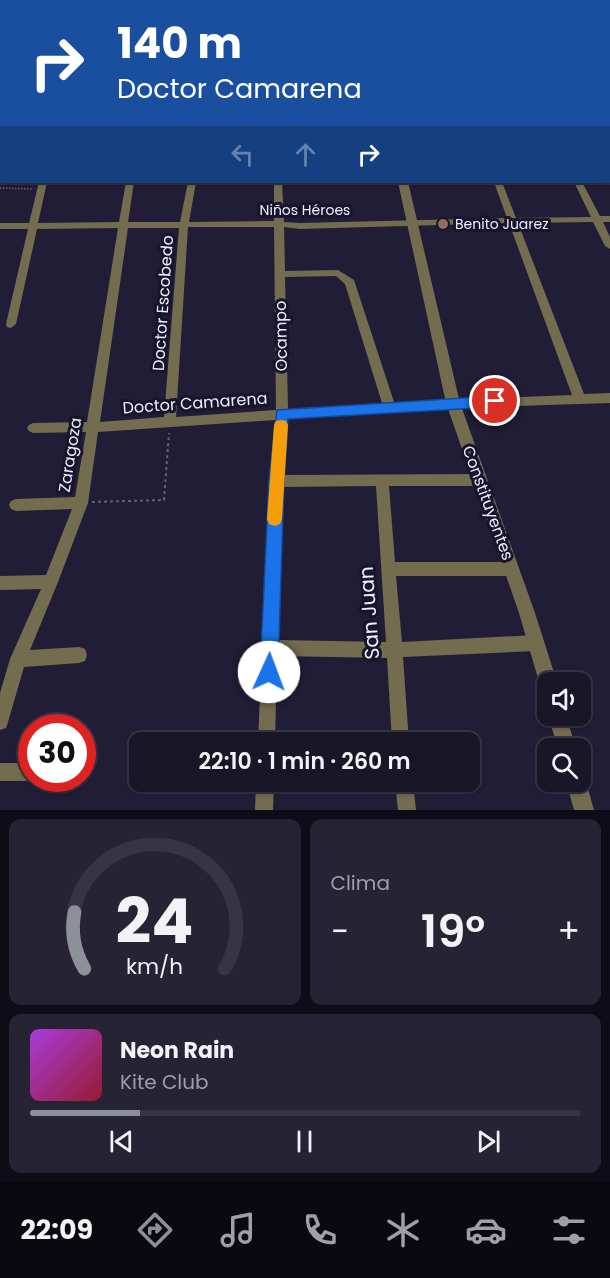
<!DOCTYPE html>
<html lang="es">
<meta charset="utf-8">
<style>
:root{--surface:#191628;--page:#262334;--text:#f1f3f6;--muted:#9f9fa8;--line:#373545;--accent:#8c9099}
body{margin:0;font-family:Poppins,sans-serif;background:var(--page);color:var(--text);height:100vh;display:flex;flex-direction:column;font-size:22px;white-space:nowrap}
*{box-sizing:border-box;margin:0}
p{font-size:20px;color:var(--muted)}
.icon{flex:none;width:33px;height:33px;fill:none;stroke:currentColor;stroke-width:2;stroke-linecap:round;stroke-linejoin:round}
.map{position:relative;height:810px;overflow:hidden}
.side{display:flex;flex-direction:column;gap:9px;padding:9px;background:#0e0c16;flex:1}
.side>*{flex:none}
.banner{position:absolute;left:0px;top:0px;width:610px;height:183px;box-shadow:0 2px 4px #0004,0 0 0 2px var(--line);background:#1a4fa0;color:#fff;overflow:hidden}
.buttons{position:absolute;left:537px;top:672px;display:grid;gap:12px}
.buttons a{display:grid;place-items:center;width:54px;height:54px;border-radius:12px;background:var(--surface);box-shadow:0 2px 4px #0004,0 0 0 2px var(--line);font-size:30px}
.speed{position:absolute;left:18px;top:714px;display:flex;gap:12px;font-size:30px;font-weight:700;text-align:center}
.speed>*{display:grid;place-content:center;width:78px;height:78px;border-radius:50%;background:var(--surface);box-shadow:0 2px 4px #0004,0 0 0 2px var(--line);line-height:1}
.speed .limit{border:9px solid #d22;background:#fff;color:#111}
.pin{position:absolute;display:grid;place-items:center;width:51px;height:51px;color:#fff;margin:-26px;border:3px solid #fff;border-radius:50%;box-shadow:0 2px 6px #0007}
.me{position:absolute;width:66px;margin:-33px;rotate:2deg;stroke-linejoin:round;filter:drop-shadow(0 0 4px #0008)}
.turn{display:flex;align-items:center;gap:21px;height:126px;padding:0 18px;font-size:27px}
.turn .icon{width:78px;height:78px;stroke-width:2.5}
.turn b{display:block;font-size:42px;line-height:51px}
.lanes{display:flex;align-items:center;height:57px;padding:0 18px;background:#0003;justify-content:center;gap:30px;direction:ltr}
.lanes .off{opacity:.35}
.big{font-size:45px;font-weight:600;line-height:1.1}
.side .tile{flex:1;display:flex;flex-direction:column;justify-content:center;gap:9px;min-width:0;padding:0 21px;border-radius:12px;background:var(--page)}
.side .dial{align-items:center;gap:0}
.dial svg{height:156px;overflow:visible;fill:none;stroke:var(--line);stroke-width:7;stroke-linecap:round;text-anchor:middle}
.dial text{fill:var(--text);stroke:none}
.song{display:flex;align-items:center;gap:18px}
.cover{width:72px;height:72px;border-radius:9px;background:linear-gradient(135deg,hsl(280 70% 55%),hsl(350 70% 35%))}
.played{height:6px;border-radius:3px;background:linear-gradient(90deg,var(--accent) 20%,var(--line) 20%)}
.keys{display:flex;justify-content:space-around;direction:ltr}
.heat{display:flex;justify-content:space-between;align-items:center;font-size:33px;direction:ltr}
.side .tiles{flex:1;display:grid;gap:9px;grid-template-columns:1fr 1fr}
.tile:last-child{grid-column:span 2}
.trip{position:absolute;left:129px;top:732px;width:351px;height:60px;border-radius:12px;background:var(--surface);box-shadow:0 2px 4px #0004,0 0 0 2px var(--line);font-weight:600;line-height:60px;text-align:center}
.tabs{display:flex;height:96px;justify-content:space-around;align-items:center;background:#0a0910;color:var(--muted)}
.tabs .icon{width:42px;height:42px}
.tabs .on{color:var(--accent)}
.tabs b{font-size:27px;color:var(--text)}
.map>svg:first-child{display:block}
</style>
<div class="map">
<svg width="610" height="810" viewBox="0 0 610 810">
<rect width="100%" height="100%" fill="#211d36"/>
<g fill="none" stroke-linecap="round" stroke-linejoin="round">
<!-- path-far1 -->
<path stroke="#636077" stroke-width="1.5" stroke-dasharray="1.5 1.5" stroke-linecap="butt" d="M 0,188 L 33,189"/>
<!-- path -->
<path stroke="#636077" stroke-width="2" stroke-dasharray="3 3" stroke-linecap="butt" d="M 92,502 L 164,500 L 169,433"/>
<!-- minor -->
<path fill="#746c4f" fill-rule="evenodd" d="M 10,0 L 16,0 L 9,2 Z
M 85,0 L 91,0 L 91,2 L 85,2 Z
M 149,0 L 155,0 L 155,2 L 149,2 Z
M 221,0 L 227,0 L 227,2 L 221,2 Z
M 274,0 L 280,0 L 280,2 L 274,2 Z
M 484,0 L 490,0 L 491,2 L 485,2 Z
M 555,0 L 561,0 L 562,2 L 556,2 Z
M 609,6 L 610,6 L 610,10 L 609,10 Z
M 2,14 L 2,19 L 0,20 L 0,15 Z
M 609,43 L 610,43 L 610,47 L 609,47 Z
M 0,47 L 2,47 L 2,51 L 0,51 Z
M 609,67 L 610,67 L 610,71 L 609,71 Z
M 0,75 L 2,75 L 2,79 L 0,79 Z
M 609,95 L 610,95 L 610,99 L 609,99 Z
M 0,99 L 2,99 L 0,107 Z
M 609,109 L 610,109 L 610,115 L 609,115 Z
M 0,152 L 2,152 L 2,156 L 0,156 Z
M 39,182 L 47,182 L 38,223 L 119,222 L 126,182 L 134,182 L 128,222 L 180,222 L 188,182 L 196,182 L 189,222 L 274,221 L 274,182 L 282,182 L 284,222 L 300,223 L 507,218 L 494,182 L 502,182 L 516,218 L 591,217 L 574,182 L 582,182 L 600,216 L 610,216 L 610,222 L 603,222 L 610,237 L 610,249 L 605,246 L 593,222 L 518,223 L 584,394 L 610,393 L 610,403 L 453,408 L 288,419 L 283,475 L 480,474 L 485,476 L 487,480 L 485,484 L 480,486 L 389,486 L 395,562 L 512,562 L 517,564 L 519,569 L 517,574 L 512,576 L 396,576 L 402,642 L 536,635 L 542,637 L 544,643 L 542,649 L 536,651 L 403,657 L 409,742 L 392,742 L 387,658 L 277,656 L 275,742 L 258,742 L 269,481 L 275,420 L 98,432 L 88,503 L 58,582 L 30,650 L 79,647 L 85,649 L 87,655 L 85,661 L 79,663 L 24,667 L 8,722 L 6,728 L 0,730 L 0,693 L 10,659 L 41,589 L 0,590 L 0,576 L 46,575 L 72,509 L 16,511 L 11,509 L 9,505 L 11,501 L 16,499 L 75,497 L 86,432 L 33,433 L 29,431 L 27,428 L 29,425 L 33,423 L 87,422 L 118,228 L 37,229 L 16,324 L 11,328 L 7,327 L 6,324 L 28,229 L 0,229 L 0,223 L 29,223 ZM 509,223 L 572,395 L 394,402 L 354,280 L 338,270 L 285,271 L 284,227 L 300,229 ZM 188,227 L 274,227 L 276,410 L 176,417 ZM 128,228 L 179,228 L 164,417 L 100,422 ZM 336,276 L 345,284 L 382,403 L 288,409 L 285,277 ZM 376,486 L 386,642 L 278,640 L 282,487 Z
M 0,763 L 32,763 L 32,778 L 37,778 L 32,781 L 0,781 Z
M 256,782 L 274,782 L 273,810 L 255,810 Z
M 395,782 L 413,782 L 416,810 L 398,810 Z"/>
<!-- tertiary -->
<path fill="#746c4f" fill-rule="evenodd" d="M 360,0 L 366,0 L 366,2 L 360,2 Z
M 398,182 L 408,182 L 460,403 L 535,613 L 557,682 L 548,682 L 548,691 L 542,688 L 539,682 L 519,613 L 446,403 Z
M 548,716 L 566,716 L 576,748 L 558,748 Z
M 580,774 L 586,782 L 594,810 L 574,810 L 566,782 L 580,782 Z"/>
</g>
<!-- route -->
<path fill="#1a73e8" stroke="#114b97" stroke-width="1.5" d="M 495,396 L 502,401 L 495,407 L 288,419 L 284,481 L 278,672 L 275,678 L 269,681 L 262,678 L 260,672 L 269,481 L 277,410 Z"/>
<!-- slow -->
<path fill="#f59e0b" d="M 281,420 L 286,421 L 288,425 L 282,519 L 280,524 L 275,526 L 269,524 L 267,519 L 274,425 L 276,421 Z"/>
<!-- markers -->
<circle fill="#8d6e63" stroke="#18142b" stroke-width="2" cx="443" cy="224" r="6"/>
<g text-anchor="middle" dominant-baseline="central" stroke-width="6" stroke-linejoin="round" paint-order="stroke">
<!-- far-street labels -->
<g font-size="14" fill="#eeedfe" stroke="#18142b">
<text x="305" y="210">Niños Héroes</text>
</g>
<!-- far-poi labels -->
<g font-size="14" fill="#eeedfe" stroke="#18142b" text-anchor="start">
<text x="455" y="224">Benito Juarez</text>
</g>
<!-- street labels -->
<g font-size="16" fill="#eeedfe" stroke="#18142b">
<text transform="translate(163 303) rotate(-86)">Doctor Escobedo</text>
<text transform="translate(281 336) rotate(-91)">Ocampo</text>
<text transform="translate(195 403) rotate(-4)">Doctor Camarena</text>
<text transform="translate(70 455) rotate(-81)">Zaragoza</text>
<text transform="translate(488 503) rotate(70)">Constituyentes</text>
</g>
<!-- near-street labels -->
<g font-size="20" fill="#eeedfe" stroke="#18142b">
<text transform="translate(369 613) rotate(-94)">San Juan</text>
</g>
</g>
</svg>
<div class="buttons">
<a><svg class="icon" aria-label="sound" viewBox="0 0 24 24"><path d="M4 9h4l5-4v14l-5-4H4zM17 9q2 3 0 6"/></svg></a>
<a><svg class="icon" aria-label="search" viewBox="0 0 24 24"><circle cx="10" cy="10" r="6"/><path d="M15 15l6 6"/></svg></a>
</div>
<div class="speed"><div class="limit">30</div></div>
<div class="pin" style="left:495px;top:401px;background:#d93025"><svg class="icon" aria-label="arrive" viewBox="0 0 24 24"><path d="M6 21V4h12l-3 4 3 4H6"/></svg></div>
<svg class="me" style="left:269px;top:672px" viewBox="-20 -20 40 40"><circle r="19" fill="#fff"/><path d="M0-13L10 11 0 6-10 11z" fill="#1a73e8"/></svg>
<div class="trip">22:10 · 1 min · 260 m</div>
<div class="banner">
<div class="turn"><svg class="icon" aria-label="right" viewBox="0 0 24 24"><path d="M7 20v-9h11M14 6l5 5-5 5"/></svg><div><b>140 m</b>Doctor Camarena</div></div>
<div class="lanes"><svg class="icon off" aria-label="left" viewBox="0 0 24 24"><path d="M17 20v-9H6M10 6l-5 5 5 5"/></svg><svg class="icon off" aria-label="ahead" viewBox="0 0 24 24"><path d="M12 20V5M6 11l6-6 6 6"/></svg><svg class="icon" aria-label="right" viewBox="0 0 24 24"><path d="M7 20v-9h11M14 6l5 5-5 5"/></svg></div>
</div>
</div>
<section class="side">
<div class="tiles">
<div class="tile dial"><svg viewBox="0 0 100 80">
<path d="M14 69A42 42 0 1 1 86 69"/>
<path d="M14 69A42 42 0 0 1 9 40" stroke="#8c9099"/>
<text x="50" y="56" font-size="32" font-weight="700">24</text>
<text x="50" y="72" font-size="11">km/h</text>
</svg></div>
<div class="tile"><p>Clima</p>
<div class="heat"><a>−</a><b class="big">19°</b><a>+</a></div>
</div>
<div class="tile">
<div class="song"><i class="cover"></i><div><b>Neon Rain</b><p>Kite Club</p></div></div>
<div class="played"></div>
<div class="keys"><svg class="icon" aria-label="previous" viewBox="0 0 24 24"><path d="M18 5L8 12l10 7zM5 5v14"/></svg><svg class="icon" aria-label="pause" viewBox="0 0 24 24"><path d="M8 5v14M16 5v14"/></svg><svg class="icon" aria-label="next" viewBox="0 0 24 24"><path d="M6 5l10 7-10 7zM19 5v14"/></svg></div>
</div>
</div>
</section>
<nav class="tabs">
<b>22:09</b>
<svg class="icon on" aria-label="directions" viewBox="0 0 24 24"><path d="M12 3l9 9-9 9-9-9zM9 14v-3h6M13 9l2 2-2 2"/></svg>
<svg class="icon" aria-label="music" viewBox="0 0 24 24"><path d="M9 18V5l10-2v13"/><circle cx="6" cy="18" r="3"/><circle cx="16" cy="16" r="3"/></svg>
<svg class="icon" aria-label="phone" viewBox="0 0 24 24"><path d="M5 4h4l2 5-3 2q2 4 5 5l2-3 5 2v4C11 20 4 13 5 4z"/></svg>
<svg class="icon" aria-label="climate" viewBox="0 0 24 24"><path d="M12 3v18M4 7l16 10M4 17L20 7"/></svg>
<svg class="icon" aria-label="car" viewBox="0 0 24 24"><path d="M5 17H2v-5l4-1 3-4h7l3 4 3 1v5h-3M9 17h6M6 11h13"/><circle cx="7" cy="17" r="2"/><circle cx="17" cy="17" r="2"/></svg>
<svg class="icon" aria-label="filters" viewBox="0 0 24 24"><path d="M4 7h16M4 17h16"/><circle cx="9" cy="7" r="2"/><circle cx="15" cy="17" r="2"/></svg>
</nav>
